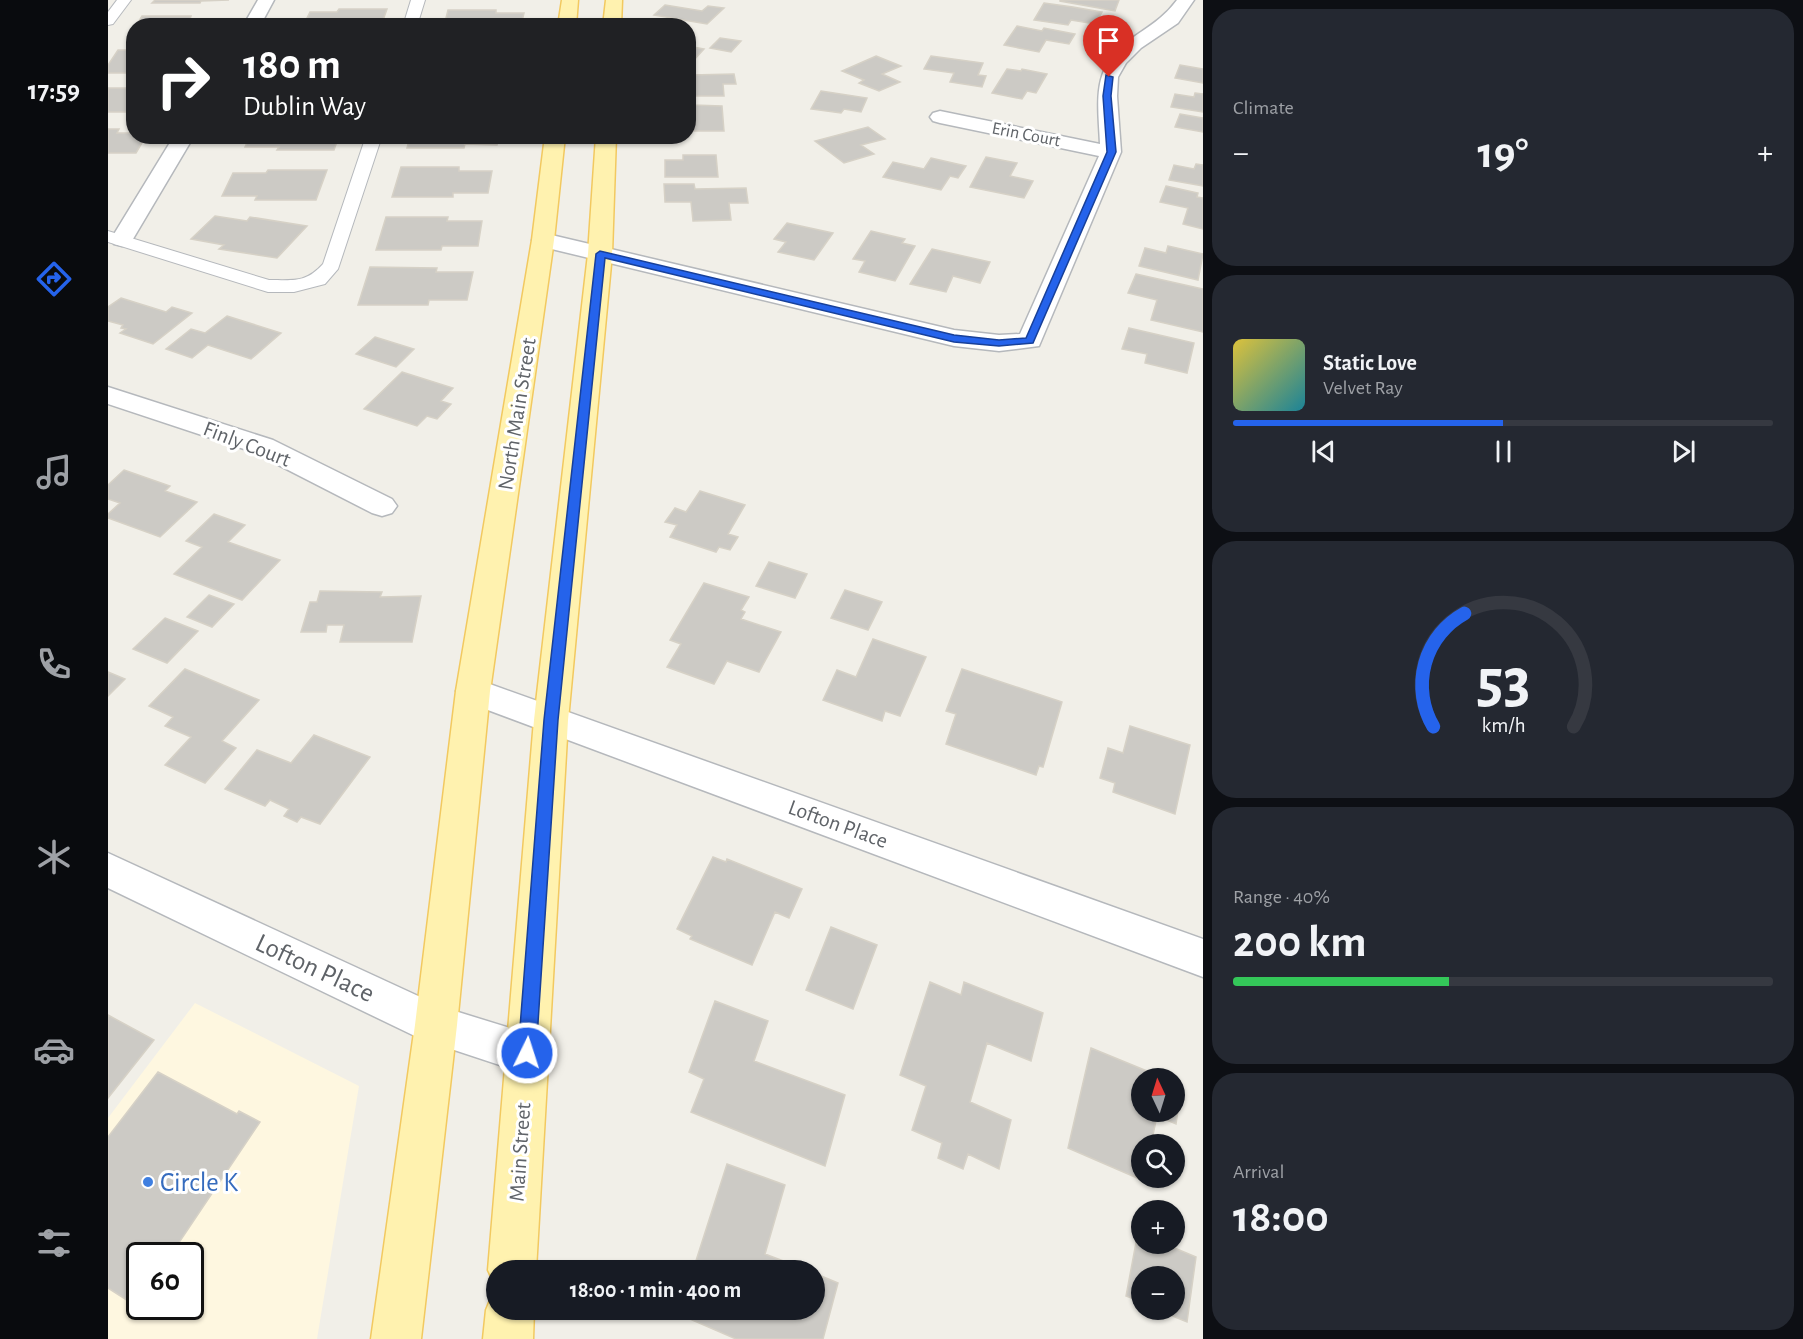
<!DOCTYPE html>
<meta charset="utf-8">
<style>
:root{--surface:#171b24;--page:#242831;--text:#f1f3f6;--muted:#9ea1a6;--line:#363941;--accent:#2563eb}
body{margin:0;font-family:"Alegreya Sans",sans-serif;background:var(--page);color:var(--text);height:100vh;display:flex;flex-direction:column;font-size:22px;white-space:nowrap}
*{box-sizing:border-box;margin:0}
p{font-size:20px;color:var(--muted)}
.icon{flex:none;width:33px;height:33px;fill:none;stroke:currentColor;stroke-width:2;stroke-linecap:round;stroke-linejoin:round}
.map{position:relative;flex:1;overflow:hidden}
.panel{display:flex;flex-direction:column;gap:9px;padding:9px;background:#0d0f14;width:600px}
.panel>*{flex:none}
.banner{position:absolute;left:18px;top:18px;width:570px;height:126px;border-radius:24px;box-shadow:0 2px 4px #0004;background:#202124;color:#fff;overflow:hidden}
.needle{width:39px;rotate:356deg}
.controls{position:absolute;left:1023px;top:1068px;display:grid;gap:12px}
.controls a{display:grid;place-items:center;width:54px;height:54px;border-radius:50%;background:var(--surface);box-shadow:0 2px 4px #0004;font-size:30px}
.speed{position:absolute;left:18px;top:1242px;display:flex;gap:12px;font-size:30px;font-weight:700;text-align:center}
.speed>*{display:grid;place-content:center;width:78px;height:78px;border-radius:50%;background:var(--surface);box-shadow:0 2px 4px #0004;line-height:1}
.speed .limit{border:3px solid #111;border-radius:9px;background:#fff;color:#111}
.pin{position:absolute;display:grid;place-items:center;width:51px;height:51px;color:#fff;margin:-62px -26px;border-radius:50% 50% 50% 0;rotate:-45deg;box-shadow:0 0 6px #0007}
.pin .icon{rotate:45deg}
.me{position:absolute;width:66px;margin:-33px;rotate:4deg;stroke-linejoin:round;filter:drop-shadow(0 0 4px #0008)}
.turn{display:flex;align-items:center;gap:21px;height:126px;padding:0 18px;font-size:27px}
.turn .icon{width:78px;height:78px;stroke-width:2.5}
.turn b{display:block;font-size:42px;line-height:51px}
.big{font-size:45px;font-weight:600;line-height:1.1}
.panel .card{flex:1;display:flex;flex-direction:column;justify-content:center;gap:9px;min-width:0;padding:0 21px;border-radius:24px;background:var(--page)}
.panel .dial{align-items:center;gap:0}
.dial svg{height:156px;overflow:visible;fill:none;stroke:var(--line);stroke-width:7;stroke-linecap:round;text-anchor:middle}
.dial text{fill:var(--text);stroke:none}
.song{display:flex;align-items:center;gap:18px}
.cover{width:72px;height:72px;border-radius:9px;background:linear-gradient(135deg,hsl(50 70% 55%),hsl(190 70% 35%))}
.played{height:6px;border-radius:3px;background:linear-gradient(90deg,var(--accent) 50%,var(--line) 50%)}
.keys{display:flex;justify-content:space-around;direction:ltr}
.heat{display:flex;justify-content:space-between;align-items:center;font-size:33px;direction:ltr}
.charge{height:9px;border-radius:4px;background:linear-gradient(90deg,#34c759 40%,var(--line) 0)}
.trip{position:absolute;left:378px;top:1260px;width:339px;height:60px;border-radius:30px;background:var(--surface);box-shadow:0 2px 4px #0004;font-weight:600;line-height:60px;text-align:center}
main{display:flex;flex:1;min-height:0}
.tab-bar{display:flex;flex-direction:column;width:108px;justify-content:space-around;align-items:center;background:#090b0e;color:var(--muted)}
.tab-bar .icon{width:42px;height:42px}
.tab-bar .current{color:var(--accent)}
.tab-bar b{font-size:27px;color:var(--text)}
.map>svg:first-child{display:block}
</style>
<main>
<nav class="tab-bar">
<b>17:59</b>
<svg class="icon current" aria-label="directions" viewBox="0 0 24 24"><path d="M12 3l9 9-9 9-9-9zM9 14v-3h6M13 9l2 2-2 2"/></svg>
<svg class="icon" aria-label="music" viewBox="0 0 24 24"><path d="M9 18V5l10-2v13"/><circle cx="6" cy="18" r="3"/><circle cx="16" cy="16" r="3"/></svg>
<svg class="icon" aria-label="phone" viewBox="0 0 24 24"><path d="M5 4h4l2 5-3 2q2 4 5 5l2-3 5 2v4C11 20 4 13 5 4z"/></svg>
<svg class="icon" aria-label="climate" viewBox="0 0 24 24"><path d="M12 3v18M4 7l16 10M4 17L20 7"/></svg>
<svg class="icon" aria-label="car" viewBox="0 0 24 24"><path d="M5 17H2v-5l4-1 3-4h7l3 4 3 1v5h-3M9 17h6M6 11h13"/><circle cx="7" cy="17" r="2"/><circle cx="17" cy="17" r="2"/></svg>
<svg class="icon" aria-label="filters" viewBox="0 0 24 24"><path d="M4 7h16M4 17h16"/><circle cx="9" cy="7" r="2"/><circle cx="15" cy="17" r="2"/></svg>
</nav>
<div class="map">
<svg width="1095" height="1339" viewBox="0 0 1095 1339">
<rect width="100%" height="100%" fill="#f1efe8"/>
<!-- commercial -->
<path fill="#fef7e0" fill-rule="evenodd" d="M 87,1003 L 251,1086 L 209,1339 L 0,1339 L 0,1118 ZM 32,1256 L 82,1256 L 82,1306 L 32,1306 Z"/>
<!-- building -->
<path fill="#cccac5" stroke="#d6d1c6" stroke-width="1.5" d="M 47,0 L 121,0 L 93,1 L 92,3 L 44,3 Z
M 1011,0 L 1007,11 L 952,1 L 952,0 Z
M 936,3 L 965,7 L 994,12 L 987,24 L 963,20 L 960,25 L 926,20 Z
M 557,5 L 594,11 L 600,6 L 616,8 L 599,24 L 546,15 Z
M 231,9 L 279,9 L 273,26 L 195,26 L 202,12 L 229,12 Z
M 340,10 L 388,10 L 388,13 L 416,13 L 413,26 L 336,26 Z
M 34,16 L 83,16 L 82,19 L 109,19 L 105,26 L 28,26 Z
M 909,26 L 934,31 L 936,28 L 967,34 L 961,44 L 938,40 L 931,52 L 896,45 Z
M 612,38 L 633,41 L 623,52 L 602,48 Z
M 580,46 L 596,49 L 586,60 L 580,59 Z
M 10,50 L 26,50 L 26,73 L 0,73 L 0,65 Z
M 768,56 L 793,66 L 774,74 L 792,82 L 771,91 L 751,83 L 756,80 L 734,71 Z
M 823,56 L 875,63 L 870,75 L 878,76 L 874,87 L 842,82 L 846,73 L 816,69 Z
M 1072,65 L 1095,69 L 1095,83 L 1067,78 Z
M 899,69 L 913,71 L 914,69 L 939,74 L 928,93 L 919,91 L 914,99 L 884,93 Z
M 626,74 L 628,84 L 615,84 L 616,96 L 580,96 L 583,75 Z
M 0,88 L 26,88 L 26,109 L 22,112 L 0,112 Z
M 713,91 L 759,98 L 753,112 L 736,109 L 733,113 L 703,109 Z
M 1087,93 L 1095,94 L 1095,112 L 1063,107 L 1067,94 L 1086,97 Z
M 580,102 L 585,102 L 585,105 L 614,106 L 616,131 L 580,131 Z
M 1072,114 L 1095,118 L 1095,132 L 1067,127 Z
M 760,127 L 777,139 L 753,145 L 766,154 L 736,163 L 707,141 Z
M 0,129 L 11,129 L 9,133 L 26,133 L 26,136 L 38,136 L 28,153 L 0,153 Z
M 142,136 L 231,136 L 226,150 L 169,150 L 171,147 L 137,147 Z
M 302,136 L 391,136 L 389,145 L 357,144 L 356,148 L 299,148 Z
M 575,155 L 608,155 L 610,177 L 557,177 L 557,160 L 575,160 Z
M 878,157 L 909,163 L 902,176 L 925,181 L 916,198 L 862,187 Z
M 823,158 L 858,166 L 850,178 L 842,176 L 833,190 L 775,177 L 785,162 L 816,169 Z
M 1088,164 L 1095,165 L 1095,186 L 1061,180 L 1066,165 L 1086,169 Z
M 293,167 L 351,167 L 351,171 L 384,171 L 380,193 L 345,193 L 345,197 L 284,197 Z
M 160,170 L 219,170 L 208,200 L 147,200 L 149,196 L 114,196 L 125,173 L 158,173 Z
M 556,184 L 586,184 L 587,189 L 638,188 L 640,203 L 621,203 L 623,220 L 585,221 L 583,202 L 557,202 Z
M 1058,186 L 1090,193 L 1089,197 L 1095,198 L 1095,229 L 1075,224 L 1080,208 L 1052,202 Z
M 107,216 L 139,221 L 142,217 L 199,226 L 169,258 L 111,249 L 116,245 L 83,239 Z
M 278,217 L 340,217 L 339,221 L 374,221 L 370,246 L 334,246 L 333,250 L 268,250 Z
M 679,223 L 725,233 L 706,260 L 670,252 L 678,242 L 666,239 Z
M 763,231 L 797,239 L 794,243 L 807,246 L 787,281 L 751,272 L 757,261 L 745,259 Z
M 1060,246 L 1095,254 L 1090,280 L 1031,266 L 1037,248 L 1058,253 Z
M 824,249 L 882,262 L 872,283 L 845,276 L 838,292 L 802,284 Z
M 262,267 L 329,268 L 328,272 L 365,272 L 359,300 L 321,300 L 320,305 L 250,305 Z
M 1028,274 L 1095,289 L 1095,332 L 1043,320 L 1049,300 L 1020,293 Z
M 13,298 L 58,312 L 64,307 L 84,313 L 45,344 L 12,333 L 18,329 L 13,328 L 15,325 L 0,321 L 0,307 Z
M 119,316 L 173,333 L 143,359 L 100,345 L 84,358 L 58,349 L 83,329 L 97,333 Z
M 1021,328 L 1086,343 L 1079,373 L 1037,363 L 1039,354 L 1014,349 Z
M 267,337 L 306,349 L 288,367 L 248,354 Z
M 294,372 L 345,388 L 333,401 L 343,404 L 329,419 L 319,416 L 309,426 L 256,409 Z
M 16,470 L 62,486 L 57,491 L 89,502 L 52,537 L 0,518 L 0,514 L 12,503 L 0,499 L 0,485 Z
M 592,491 L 637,505 L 620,534 L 630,537 L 622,550 L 611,547 L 608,552 L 562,537 L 569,525 L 557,522 L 567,508 L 578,512 Z
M 106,514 L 137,525 L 120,542 L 172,560 L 134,600 L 66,574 L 94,547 L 78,541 Z
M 661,562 L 699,574 L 687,598 L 648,586 Z
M 596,583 L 641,597 L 633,610 L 637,612 L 633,619 L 673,632 L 651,672 L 619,661 L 606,684 L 559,667 L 573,644 L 562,640 Z
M 737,590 L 774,602 L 760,630 L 723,618 Z
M 212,591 L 274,592 L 272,597 L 313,596 L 304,642 L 232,642 L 236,625 L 219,625 L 218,632 L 193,632 L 202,602 L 209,602 Z
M 101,595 L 126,604 L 104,627 L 79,617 Z
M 57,618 L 90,631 L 59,663 L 25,649 Z
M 765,639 L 818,657 L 792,716 L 777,711 L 774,721 L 715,700 L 729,670 L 748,677 Z
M 77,669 L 151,700 L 114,741 L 128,748 L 97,783 L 57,765 L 83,737 L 57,726 L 65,717 L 41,706 Z
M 854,669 L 954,702 L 935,767 L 931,766 L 928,775 L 838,744 L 848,714 L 838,711 Z
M 0,672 L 17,679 L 0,696 Z
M 1022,726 L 1082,745 L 1067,814 L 1005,792 L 1007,783 L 992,778 L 1000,748 L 1015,753 Z
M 206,735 L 262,757 L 212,824 L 193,817 L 189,822 L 176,816 L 181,809 L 162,800 L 157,806 L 117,789 L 149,750 L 183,763 Z
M 605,857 L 618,862 L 619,859 L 694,889 L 681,918 L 667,912 L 644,965 L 582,939 L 584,936 L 569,929 Z
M 723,927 L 769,945 L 745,1009 L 698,990 Z
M 822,982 L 853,995 L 856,982 L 935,1013 L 923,1061 L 879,1043 L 862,1102 L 903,1120 L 891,1169 L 860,1154 L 855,1169 L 830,1158 L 834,1143 L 804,1130 L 818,1086 L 792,1075 Z
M 607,1001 L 660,1021 L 646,1061 L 737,1095 L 717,1166 L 583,1112 L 596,1079 L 581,1072 Z
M 0,1015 L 46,1040 L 0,1098 Z
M 983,1048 L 1056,1078 L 1034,1078 L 1034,1112 L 1066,1112 L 1066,1094 L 1072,1097 L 1068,1124 L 1049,1116 L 1043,1144 L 1034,1144 L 1034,1178 L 1037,1178 L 1036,1181 L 960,1148 Z
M 50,1072 L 129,1114 L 131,1111 L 152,1122 L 62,1256 L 32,1256 L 32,1300 L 28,1306 L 0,1288 L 0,1137 Z
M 619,1164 L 677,1185 L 657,1254 L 699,1270 L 585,1270 Z
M 1030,1232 L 1034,1233 L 1034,1244 L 1057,1244 L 1088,1257 L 1079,1322 L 1050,1310 L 1066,1310 L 1066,1276 L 1034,1276 L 1034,1302 L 1018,1296 Z
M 706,1273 L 730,1283 L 715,1339 L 628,1339 L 570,1314 L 572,1310 L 706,1310 Z"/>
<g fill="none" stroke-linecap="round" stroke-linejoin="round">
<!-- lane casing -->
<g stroke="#b5b8bc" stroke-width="2">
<path id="lane" d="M 9,0 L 23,0 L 5,24 L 0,25 L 0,12 Z
M 303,0 L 317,0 L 309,26 L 295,26 Z
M 258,136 L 274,136 L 230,269 L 217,284 L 186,292 L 160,292 L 0,242 L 0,231 L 161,280 C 186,280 198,283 215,264 Z"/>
</g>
<!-- street casing -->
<g stroke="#b5b8bc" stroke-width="3">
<path id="street" d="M 150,0 L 166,0 L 152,26 L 135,26 Z
M 1069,0 L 1086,0 L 1070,23 L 1033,48 L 1018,63 L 1010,77 L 1009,96 L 1013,152 L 931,346 L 891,351 L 846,346 L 427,245 L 424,240 L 427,235 L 435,233 L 846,330 L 891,335 L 912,334 L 991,156 L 832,123 L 825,121 L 822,117 L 825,113 L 832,111 L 992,144 C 990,100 983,67 1023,39 C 1041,26 1056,18 1069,0 Z
M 66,136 L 86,136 L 22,244 L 14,246 L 6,244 L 3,239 Z
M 0,387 L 165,440 L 284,499 L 289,506 L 284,513 L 274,516 L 264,513 L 145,452 L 0,404 Z
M 365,678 L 1095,939 L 1095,977 L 353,700 L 348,691 L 353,682 Z
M 0,853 L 334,1007 L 434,1038 L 440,1053 L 434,1068 L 419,1074 L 313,1039 L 0,888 Z"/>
</g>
<!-- primary casing -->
<g stroke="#f2c960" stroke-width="3">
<path id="primary" d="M 454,0 L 470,0 L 468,26 L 450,26 Z
M 498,0 L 514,0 L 513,26 L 495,26 Z
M 437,136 L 457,136 L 446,240 L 382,691 L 349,1025 L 313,1339 L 263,1339 L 307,1025 L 348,691 L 424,240 Z
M 488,136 L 508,136 L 504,254 L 460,720 L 428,1270 L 388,1270 L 388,1287 L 380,1270 L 426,720 L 480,254 Z
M 388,1291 L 388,1310 L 426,1310 L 425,1339 L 375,1339 L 378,1310 L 385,1293 Z"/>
</g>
<!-- lane -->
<use href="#lane" fill="#fff" fill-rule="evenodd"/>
<!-- street -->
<use href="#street" fill="#fff" fill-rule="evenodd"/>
<!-- primary -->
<use href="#primary" fill="#fff2af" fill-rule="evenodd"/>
</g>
<!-- route -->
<path fill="#2563eb" stroke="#184099" stroke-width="1.5" d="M 998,75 L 1005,77 L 1003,96 L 1008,152 L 925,343 L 891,346 L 846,342 L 497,258 L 450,720 L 428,1053 L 425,1059 L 419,1062 L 413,1059 L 410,1053 L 436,720 L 488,254 L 492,251 L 846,335 L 891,340 L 918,338 L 999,152 L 995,96 Z"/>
<!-- markers -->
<circle fill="#3f7fe0" stroke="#fff" stroke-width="2" cx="40" cy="1182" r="6"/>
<g text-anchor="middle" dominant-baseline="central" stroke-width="6" stroke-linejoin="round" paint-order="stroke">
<!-- far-street labels -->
<g font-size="18" fill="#5f6368" stroke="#fff">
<text transform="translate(918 135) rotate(11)">Erin Court</text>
</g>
<!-- street labels -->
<g font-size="22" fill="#5f6368" stroke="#fff">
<text transform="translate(409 414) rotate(-81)">North Main Street</text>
<text transform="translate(139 444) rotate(21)">Finly Court</text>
<text transform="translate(730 824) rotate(20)">Lofton Place</text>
<text transform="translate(412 1152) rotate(-86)">Main Street</text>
</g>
<!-- near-street labels -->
<g font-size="27" fill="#5f6368" stroke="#fff">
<text transform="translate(207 968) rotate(25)">Lofton Place</text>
</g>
<!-- near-shop labels -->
<g font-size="27" fill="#366cbe" stroke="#fff" text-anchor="start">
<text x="52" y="1182">Circle K</text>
</g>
</g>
</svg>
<div class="controls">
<a><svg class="needle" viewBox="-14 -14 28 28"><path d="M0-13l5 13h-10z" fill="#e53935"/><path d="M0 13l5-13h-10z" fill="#9ea1a6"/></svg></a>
<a><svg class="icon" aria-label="search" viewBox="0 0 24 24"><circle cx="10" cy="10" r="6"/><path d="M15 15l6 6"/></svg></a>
<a>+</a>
<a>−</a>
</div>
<div class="speed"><div class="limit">60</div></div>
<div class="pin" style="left:1001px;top:77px;background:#d93025"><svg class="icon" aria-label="arrive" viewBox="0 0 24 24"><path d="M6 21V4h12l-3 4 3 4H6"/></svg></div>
<svg class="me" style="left:419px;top:1053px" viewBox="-20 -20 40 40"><circle r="17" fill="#2563eb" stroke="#fff" stroke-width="3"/><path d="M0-11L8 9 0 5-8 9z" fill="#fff"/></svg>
<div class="trip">18:00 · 1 min · 400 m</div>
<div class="banner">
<div class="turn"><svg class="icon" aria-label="right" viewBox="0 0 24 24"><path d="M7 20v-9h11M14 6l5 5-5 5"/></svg><div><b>180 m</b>Dublin Way</div></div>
</div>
</div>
<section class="panel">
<div class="card"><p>Climate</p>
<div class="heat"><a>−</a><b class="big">19°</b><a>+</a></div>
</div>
<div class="card">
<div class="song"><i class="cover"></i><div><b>Static Love</b><p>Velvet Ray</p></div></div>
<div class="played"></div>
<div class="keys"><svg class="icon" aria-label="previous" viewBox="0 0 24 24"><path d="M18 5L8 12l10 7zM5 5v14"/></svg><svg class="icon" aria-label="pause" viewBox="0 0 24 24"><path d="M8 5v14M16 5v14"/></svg><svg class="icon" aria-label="next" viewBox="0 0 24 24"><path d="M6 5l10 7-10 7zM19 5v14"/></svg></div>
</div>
<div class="card dial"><svg viewBox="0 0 100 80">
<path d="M14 69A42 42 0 1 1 86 69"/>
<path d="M14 69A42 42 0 0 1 30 11" stroke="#2563eb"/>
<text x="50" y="56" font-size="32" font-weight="700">53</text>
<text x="50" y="72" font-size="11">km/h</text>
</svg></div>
<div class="card"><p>Range · 40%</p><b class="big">200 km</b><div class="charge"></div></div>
<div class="card"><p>Arrival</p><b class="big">18:00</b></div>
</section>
</main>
